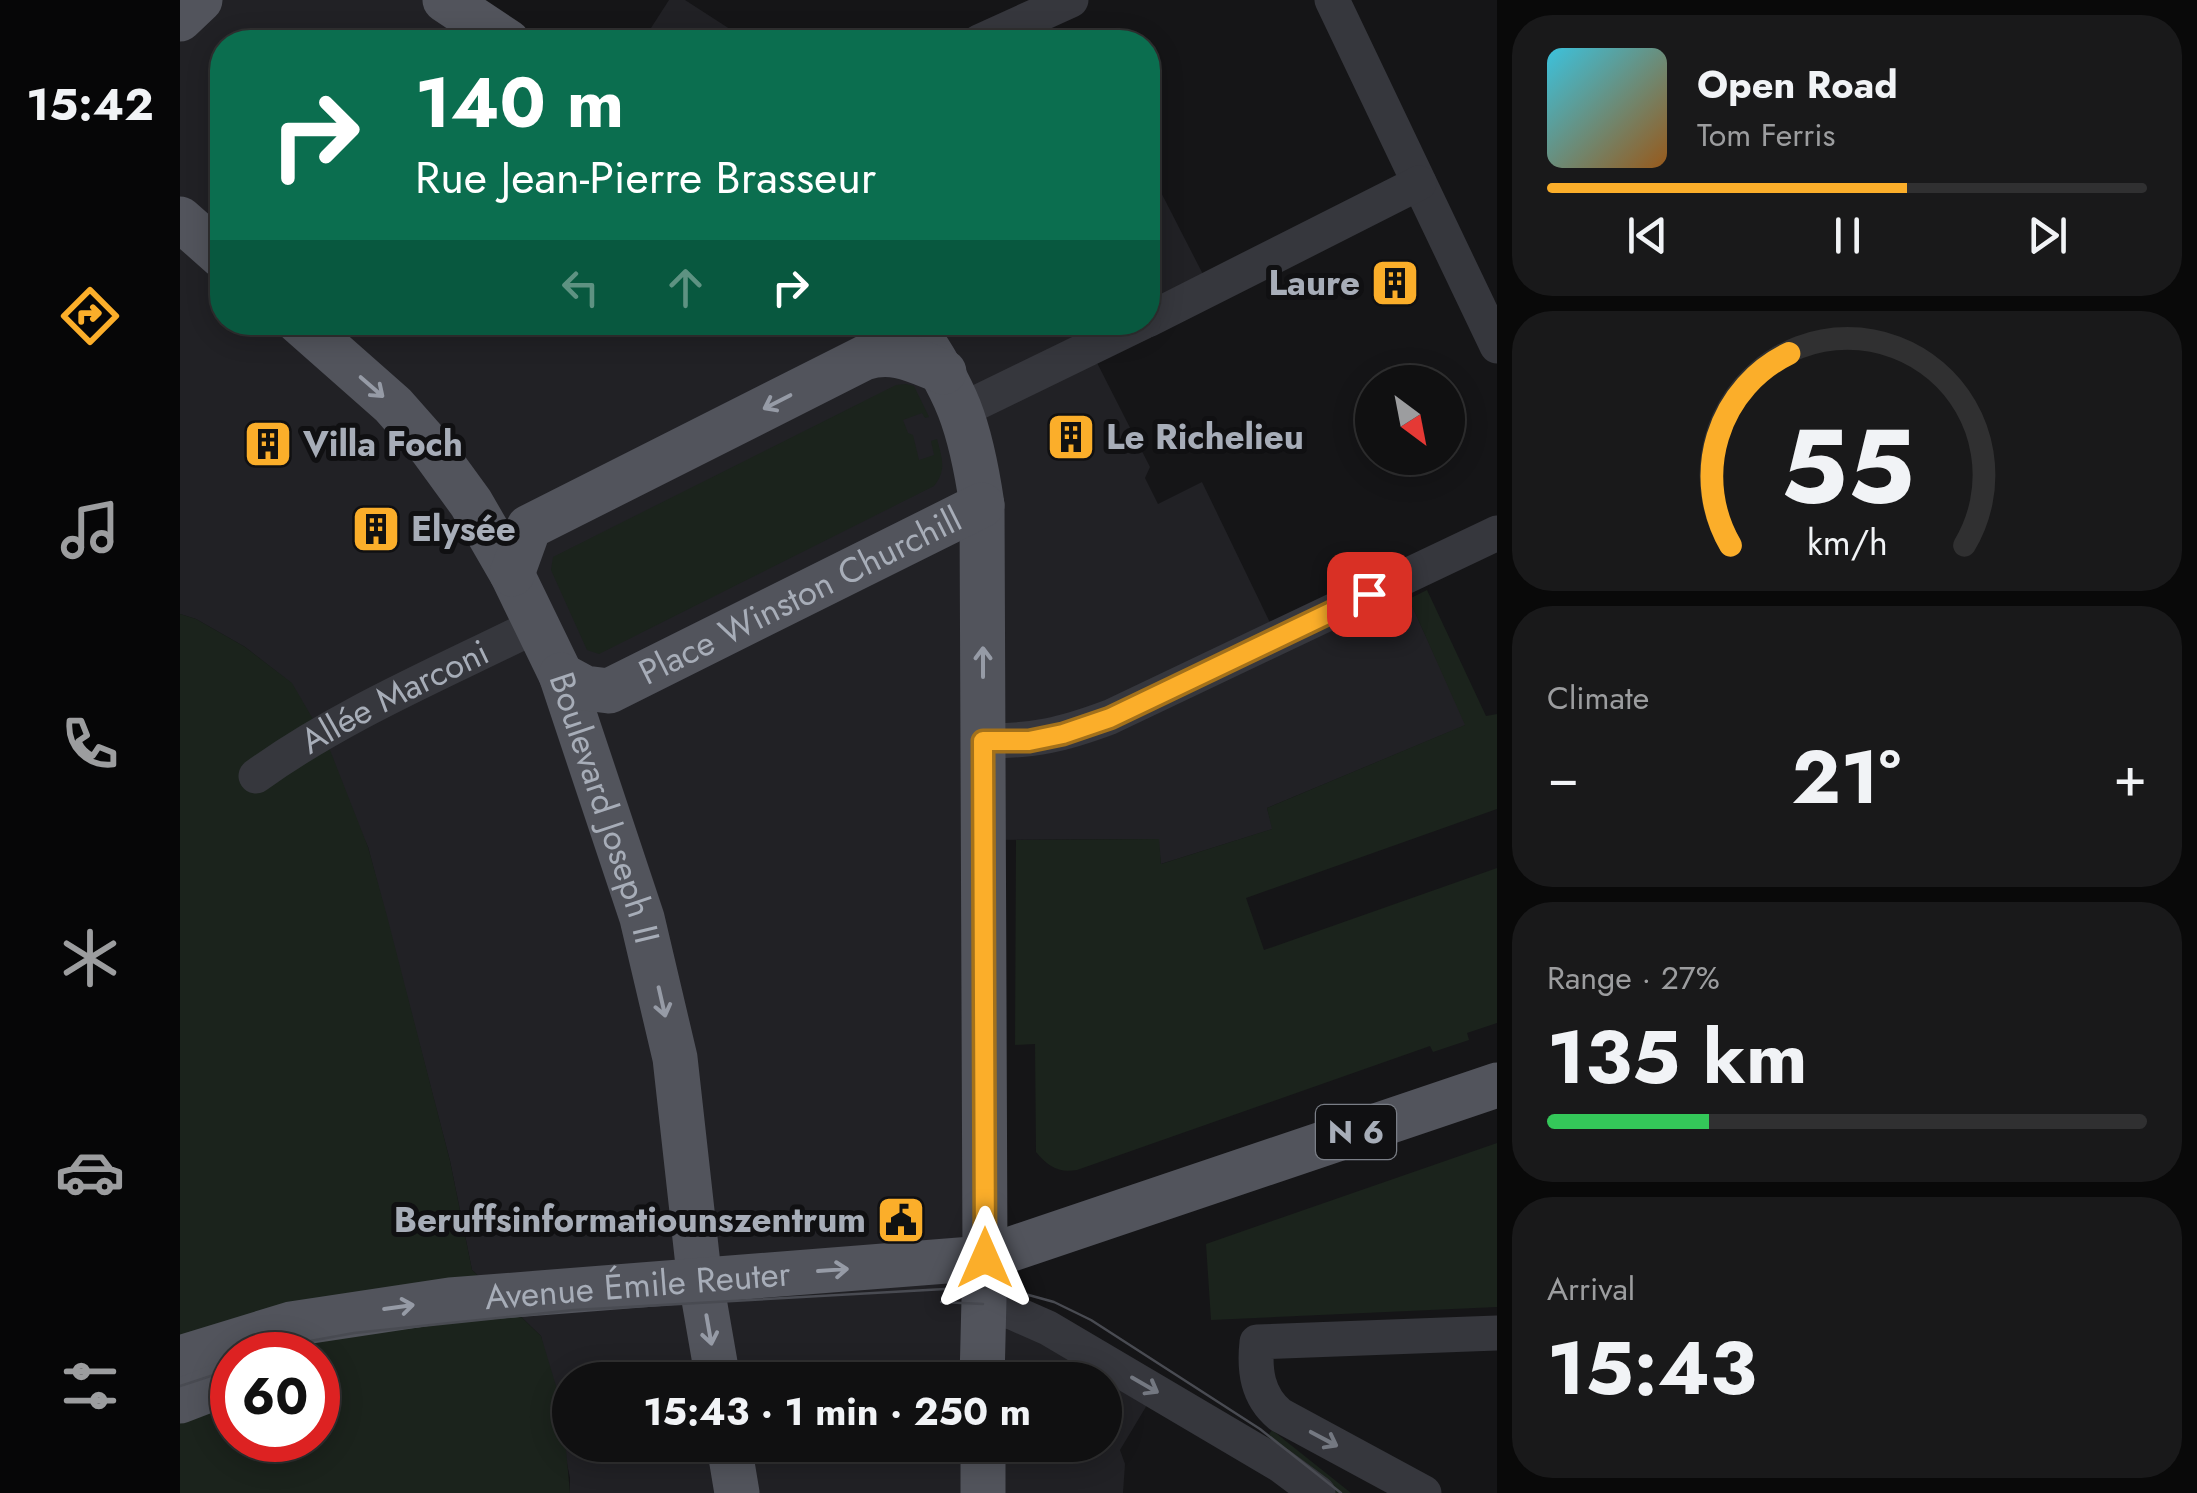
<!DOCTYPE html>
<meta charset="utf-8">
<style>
:root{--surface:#101011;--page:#19191a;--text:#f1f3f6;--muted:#9c9d9f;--line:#303031;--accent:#fbae2a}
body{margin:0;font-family:Jost,sans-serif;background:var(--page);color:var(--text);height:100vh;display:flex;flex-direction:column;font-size:38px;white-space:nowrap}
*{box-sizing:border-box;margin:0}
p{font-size:32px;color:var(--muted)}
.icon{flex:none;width:55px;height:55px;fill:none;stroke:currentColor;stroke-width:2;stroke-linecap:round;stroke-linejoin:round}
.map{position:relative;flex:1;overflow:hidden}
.side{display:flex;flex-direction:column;gap:15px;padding:15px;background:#090909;width:700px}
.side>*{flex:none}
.banner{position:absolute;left:30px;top:30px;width:950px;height:305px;border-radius:40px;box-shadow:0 5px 25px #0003,0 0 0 2px var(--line);background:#0b6e4f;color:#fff;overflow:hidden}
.needle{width:65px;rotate:148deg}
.fabs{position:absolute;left:1175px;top:365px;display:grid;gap:20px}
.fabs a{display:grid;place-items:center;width:110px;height:110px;border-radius:50%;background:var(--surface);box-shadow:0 5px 25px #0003,0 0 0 2px var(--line);font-size:50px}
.speed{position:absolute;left:30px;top:1332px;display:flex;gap:20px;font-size:50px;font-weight:700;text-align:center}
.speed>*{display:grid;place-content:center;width:130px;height:130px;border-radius:50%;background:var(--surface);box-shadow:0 5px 25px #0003,0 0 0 2px var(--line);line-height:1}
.speed .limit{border:15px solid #d22;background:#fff;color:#111}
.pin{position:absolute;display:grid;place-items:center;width:85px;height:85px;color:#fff;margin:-42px;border-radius:20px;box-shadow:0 5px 15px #0006}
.me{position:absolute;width:110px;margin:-55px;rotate:0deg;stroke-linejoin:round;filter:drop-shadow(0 0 8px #0008)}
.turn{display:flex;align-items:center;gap:35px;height:210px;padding:0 40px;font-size:45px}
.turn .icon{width:130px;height:130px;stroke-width:2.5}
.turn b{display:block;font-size:70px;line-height:85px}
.lanes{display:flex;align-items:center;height:95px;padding:0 40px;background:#0003;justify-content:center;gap:50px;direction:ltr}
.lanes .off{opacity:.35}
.big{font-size:75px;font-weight:700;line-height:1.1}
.side .widget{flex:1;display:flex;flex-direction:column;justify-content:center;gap:15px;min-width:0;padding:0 35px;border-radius:40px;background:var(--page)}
.side .dial{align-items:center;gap:0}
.dial svg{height:260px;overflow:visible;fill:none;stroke:var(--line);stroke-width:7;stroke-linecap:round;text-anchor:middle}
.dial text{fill:var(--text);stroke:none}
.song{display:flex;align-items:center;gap:30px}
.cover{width:120px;height:120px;border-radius:15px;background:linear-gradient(135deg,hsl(190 70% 55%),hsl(30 70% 35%))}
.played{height:10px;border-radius:5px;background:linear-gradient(90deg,var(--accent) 60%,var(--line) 60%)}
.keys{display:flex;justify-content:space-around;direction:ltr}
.heat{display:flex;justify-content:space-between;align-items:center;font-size:55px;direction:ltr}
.charge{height:15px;border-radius:8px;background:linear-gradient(90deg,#34c759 27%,var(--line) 0)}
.trip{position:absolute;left:372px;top:1362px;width:570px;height:100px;border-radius:50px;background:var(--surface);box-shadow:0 5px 25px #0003,0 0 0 2px var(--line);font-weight:700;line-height:100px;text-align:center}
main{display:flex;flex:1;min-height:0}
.dock{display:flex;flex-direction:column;width:180px;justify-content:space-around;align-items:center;background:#060607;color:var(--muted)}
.dock .icon{width:70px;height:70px}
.dock .selected{color:var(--accent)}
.dock b{font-size:45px;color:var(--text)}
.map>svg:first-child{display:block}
</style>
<main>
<nav class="dock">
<b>15:42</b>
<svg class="icon selected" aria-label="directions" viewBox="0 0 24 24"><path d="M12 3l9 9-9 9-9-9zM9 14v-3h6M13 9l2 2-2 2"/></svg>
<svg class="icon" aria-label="music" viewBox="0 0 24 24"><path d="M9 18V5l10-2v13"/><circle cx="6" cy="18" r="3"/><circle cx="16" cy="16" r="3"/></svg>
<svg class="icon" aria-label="phone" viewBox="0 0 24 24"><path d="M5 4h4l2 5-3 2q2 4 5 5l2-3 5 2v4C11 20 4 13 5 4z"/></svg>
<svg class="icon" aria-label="climate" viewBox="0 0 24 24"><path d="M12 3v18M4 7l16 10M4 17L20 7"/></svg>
<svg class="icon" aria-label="car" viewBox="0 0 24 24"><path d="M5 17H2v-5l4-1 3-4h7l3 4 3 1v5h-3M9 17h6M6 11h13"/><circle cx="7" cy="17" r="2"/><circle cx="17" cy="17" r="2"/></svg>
<svg class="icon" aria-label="filters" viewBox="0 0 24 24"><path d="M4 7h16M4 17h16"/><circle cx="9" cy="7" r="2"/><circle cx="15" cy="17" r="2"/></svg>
</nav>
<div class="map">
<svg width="1317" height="1493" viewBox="0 0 1317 1493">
<rect width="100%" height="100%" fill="#151517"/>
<!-- built -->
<path fill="#212125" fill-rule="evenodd" d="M 0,0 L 265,0 L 328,42 L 42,42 L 42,322 L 963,323 L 910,349 L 970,467 L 965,478 L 978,504 L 1022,482 L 1097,637 L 1220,579 L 1286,725 L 1087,808 L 1093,829 L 981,864 L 978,839 L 804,840 L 803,1304 L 970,1400 L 940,1450 L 945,1464 L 943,1493 L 390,1493 L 390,1478 L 361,1336 L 292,1270 L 270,1161 L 188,847 L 111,683 L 65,647 L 16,619 L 0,614 ZM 390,1380 L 925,1380 L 925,1445 L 390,1445 Z
M 489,0 L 505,0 L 570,42 L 462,42 Z
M 968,167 L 1030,288 L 968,320 Z"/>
<!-- green -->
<path fill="#1b231c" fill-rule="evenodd" d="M 726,384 L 734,386 L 749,417 L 745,418 L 742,413 L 723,420 L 728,433 L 733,435 L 739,460 L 754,455 L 751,441 L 757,439 C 762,458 767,470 754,486 L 419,654 L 407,650 L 371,570 L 373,557 L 716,385 Z
M 1247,590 L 1306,716 L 1317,714 L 1317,809 L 1066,898 L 1084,950 L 1317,868 L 1317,1023 L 1287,1033 L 1289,1040 L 1253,1052 L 1250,1046 L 897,1170 C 878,1173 869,1167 856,1152 L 855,1044 L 835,1045 L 836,840 L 979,839 L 981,864 L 1092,829 L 1087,808 L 1285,725 L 1229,599 Z
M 0,614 L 16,619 L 65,647 L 112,683 L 148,745 L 188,847 L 207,916 L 270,1161 L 292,1270 L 361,1336 L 382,1406 L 390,1493 L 0,1493 ZM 52,1355 L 138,1355 L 138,1440 L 52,1440 Z
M 1317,1143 L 1317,1307 L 1031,1320 L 1026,1244 Z
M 1092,1430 L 1171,1493 L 1148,1493 L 1081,1446 Z"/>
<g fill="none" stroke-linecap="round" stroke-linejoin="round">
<!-- minor -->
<g stroke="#36373d" stroke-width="35">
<path d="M 1152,0 L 1317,346"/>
<path d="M 799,42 L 891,0"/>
<path d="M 968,320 L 1239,183"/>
<path d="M 782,410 L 963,322"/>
<path d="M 803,741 C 855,741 882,735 930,717 L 1317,533"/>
<path id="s1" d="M 76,776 C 162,714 263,672 357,625"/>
<path d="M 803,1304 L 834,1313 L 868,1328 L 1100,1465 L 1138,1493"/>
<path d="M 1244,1493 L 1100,1415 C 1077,1396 1074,1370 1077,1342 L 1317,1333"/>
</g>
<!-- major -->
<g stroke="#52545c" stroke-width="45">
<path d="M 265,0 L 328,42"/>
<path d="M 0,19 L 20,0"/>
<path d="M 0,219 L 42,256"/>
<path id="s2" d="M 119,322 L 213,405 L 251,448 L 291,503 L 332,574 L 381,675 L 462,918 L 495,1058 L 518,1265 L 538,1380"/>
<path d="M 730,322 C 777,390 790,423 802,505 L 805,1258 L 802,1380"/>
<path d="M 332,574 L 349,527 L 684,358 C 713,348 736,361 764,372"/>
<path id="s3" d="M 381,675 L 405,688 L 429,691 L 802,505"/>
<path id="s4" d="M 0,1358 L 111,1324 L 270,1300 L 805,1258 L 1317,1085"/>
<path d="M 0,1401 L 52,1381"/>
<path d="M 549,1445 L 557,1493"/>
<path d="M 803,1445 L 803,1493"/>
</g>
<!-- tram -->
<path stroke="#494b52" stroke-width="2.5" d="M 761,1302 L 803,1304
M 53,1355 L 174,1333 L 394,1310 L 783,1288 L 810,1288 L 845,1294 L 874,1302 L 911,1320 L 1080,1429 L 1161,1493
M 0,1386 L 52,1369"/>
</g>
<!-- one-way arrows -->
<defs><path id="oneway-shaft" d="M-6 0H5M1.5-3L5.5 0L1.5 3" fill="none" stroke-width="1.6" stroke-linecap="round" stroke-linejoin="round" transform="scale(2.5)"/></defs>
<g stroke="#969ba6">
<use href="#oneway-shaft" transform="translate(192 387) rotate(41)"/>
<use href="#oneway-shaft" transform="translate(597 402) rotate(153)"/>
<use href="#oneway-shaft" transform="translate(803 662) rotate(-90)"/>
<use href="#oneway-shaft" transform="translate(482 1002) rotate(77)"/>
<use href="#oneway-shaft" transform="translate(653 1270) rotate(-4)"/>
<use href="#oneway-shaft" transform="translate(219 1307) rotate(-8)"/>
<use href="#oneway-shaft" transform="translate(529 1330) rotate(80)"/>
</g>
<g stroke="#747881">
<use href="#oneway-shaft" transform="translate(965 1385) rotate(30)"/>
<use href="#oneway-shaft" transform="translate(1144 1439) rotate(28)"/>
</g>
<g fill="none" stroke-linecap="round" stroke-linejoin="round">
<!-- route casing -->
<g stroke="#a3711b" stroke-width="25">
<path id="route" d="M 805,1258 L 803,741 L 849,741 L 883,734 L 930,718 L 1189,594"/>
</g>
<!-- route -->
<use href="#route" stroke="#fbae2a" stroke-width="18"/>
</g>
<!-- icons -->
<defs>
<g id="building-square" transform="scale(2.5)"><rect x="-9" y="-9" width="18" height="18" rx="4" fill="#fbae2a" stroke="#101012"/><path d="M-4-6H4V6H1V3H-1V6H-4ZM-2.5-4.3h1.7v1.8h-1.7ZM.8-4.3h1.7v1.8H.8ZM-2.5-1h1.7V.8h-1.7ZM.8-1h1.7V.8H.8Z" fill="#111"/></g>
<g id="civic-square" transform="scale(2.5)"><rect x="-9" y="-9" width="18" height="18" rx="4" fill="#fbae2a" stroke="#101012"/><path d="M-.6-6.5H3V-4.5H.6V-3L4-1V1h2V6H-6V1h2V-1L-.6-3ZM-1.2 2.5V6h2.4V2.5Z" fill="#111"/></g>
</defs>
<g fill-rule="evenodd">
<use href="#building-square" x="1215" y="283"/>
<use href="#building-square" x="891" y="437"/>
<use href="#building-square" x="88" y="444"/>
<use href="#building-square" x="196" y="529"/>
<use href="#civic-square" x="721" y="1220"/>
</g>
<g text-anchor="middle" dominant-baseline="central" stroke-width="10" stroke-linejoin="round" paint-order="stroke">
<!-- shield labels -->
<rect fill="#101012" stroke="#7a7e86" stroke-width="2.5" x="1136" y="1105" width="80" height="54" rx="8"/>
<g font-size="32" font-weight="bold" fill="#a7adb8">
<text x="1176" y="1132">N 6</text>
</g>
<!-- poi labels -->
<g font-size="35" font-weight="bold" fill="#a7adb8" stroke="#101012" text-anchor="start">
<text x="1180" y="283" text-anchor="end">Laure</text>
<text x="926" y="437">Le Richelieu</text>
<text x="123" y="444">Villa Foch</text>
<text x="231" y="529">Elysée</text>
<text x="686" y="1220" text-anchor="end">Beruffsinformatiounszentrum</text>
</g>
<!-- street labels -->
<g font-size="35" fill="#a7adb8" stroke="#101012">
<text stroke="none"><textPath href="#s3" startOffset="265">Place Winston Churchill</textPath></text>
<text stroke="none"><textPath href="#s1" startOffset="160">Allée Marconi</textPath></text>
<text stroke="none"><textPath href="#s2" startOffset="585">Boulevard Joseph II</textPath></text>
<text stroke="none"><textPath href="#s4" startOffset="465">Avenue Émile Reuter</textPath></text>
</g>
</g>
</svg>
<div class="fabs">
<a><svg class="needle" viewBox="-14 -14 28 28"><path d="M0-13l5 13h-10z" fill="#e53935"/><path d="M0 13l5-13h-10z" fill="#9c9d9f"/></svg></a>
</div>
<div class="speed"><div class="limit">60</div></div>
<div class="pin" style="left:1189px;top:594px;background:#d93025"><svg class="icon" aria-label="arrive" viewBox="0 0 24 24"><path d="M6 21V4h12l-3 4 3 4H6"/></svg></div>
<svg class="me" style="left:805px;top:1258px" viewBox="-20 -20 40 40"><path d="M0-17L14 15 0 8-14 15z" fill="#fbae2a" stroke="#fff" stroke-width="4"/></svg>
<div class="trip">15:43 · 1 min · 250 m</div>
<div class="banner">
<div class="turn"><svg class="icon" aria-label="right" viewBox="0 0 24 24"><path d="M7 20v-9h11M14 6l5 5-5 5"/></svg><div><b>140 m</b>Rue Jean-Pierre Brasseur</div></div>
<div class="lanes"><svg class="icon off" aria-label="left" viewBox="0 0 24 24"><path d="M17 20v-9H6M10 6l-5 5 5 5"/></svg><svg class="icon off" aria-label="ahead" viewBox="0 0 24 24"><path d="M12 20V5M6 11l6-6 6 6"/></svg><svg class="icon" aria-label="right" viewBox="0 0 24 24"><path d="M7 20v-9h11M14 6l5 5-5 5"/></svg></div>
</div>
</div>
<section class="side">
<div class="widget">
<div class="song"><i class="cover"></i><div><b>Open Road</b><p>Tom Ferris</p></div></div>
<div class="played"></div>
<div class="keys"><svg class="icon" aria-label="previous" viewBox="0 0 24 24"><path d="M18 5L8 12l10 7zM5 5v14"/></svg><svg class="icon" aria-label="pause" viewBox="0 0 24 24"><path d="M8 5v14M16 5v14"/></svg><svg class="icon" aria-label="next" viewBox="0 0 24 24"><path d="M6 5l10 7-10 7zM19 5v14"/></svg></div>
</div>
<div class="widget dial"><svg viewBox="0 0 100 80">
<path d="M14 69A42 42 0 1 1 86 69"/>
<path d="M14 69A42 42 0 0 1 32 10" stroke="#fbae2a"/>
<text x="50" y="56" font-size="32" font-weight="700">55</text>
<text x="50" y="72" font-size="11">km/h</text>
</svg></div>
<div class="widget"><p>Climate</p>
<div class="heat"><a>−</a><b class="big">21°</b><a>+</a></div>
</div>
<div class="widget"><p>Range · 27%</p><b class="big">135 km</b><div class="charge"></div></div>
<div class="widget"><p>Arrival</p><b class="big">15:43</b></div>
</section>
</main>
